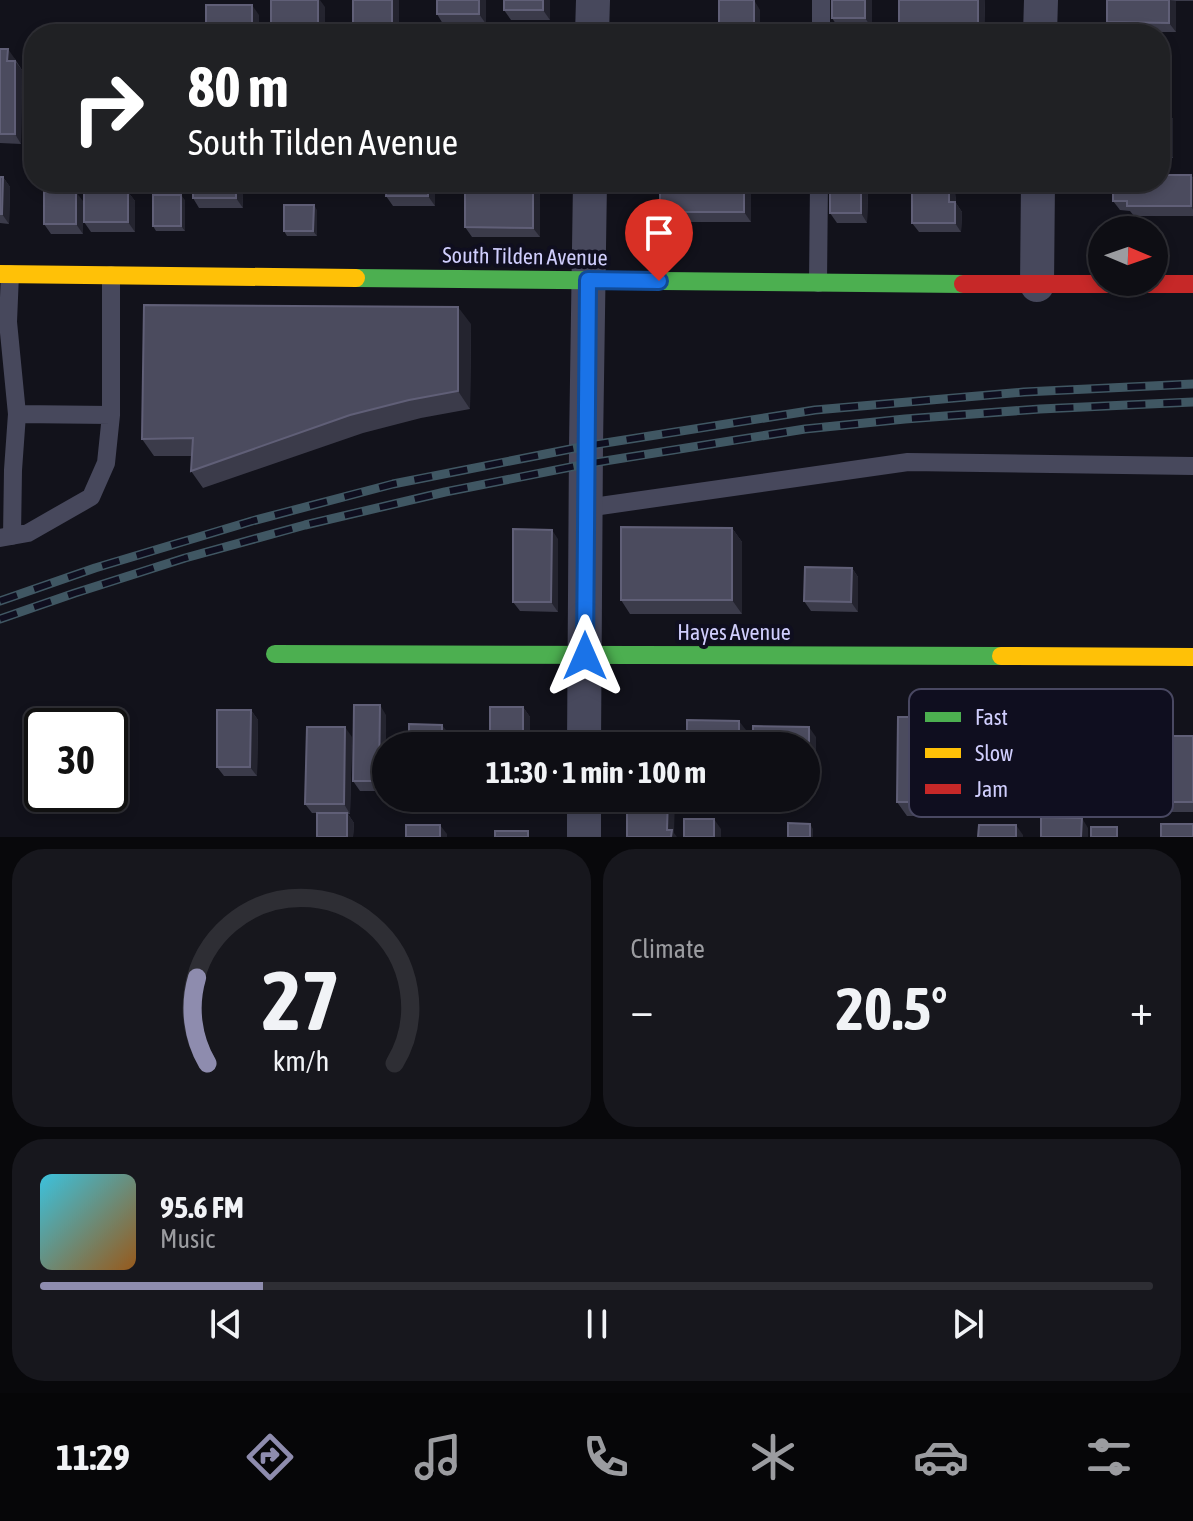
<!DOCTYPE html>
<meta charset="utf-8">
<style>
:root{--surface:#0e0e14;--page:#17171d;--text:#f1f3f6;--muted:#9b9ca0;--line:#2e2e34;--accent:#8e8cae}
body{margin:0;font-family:"Asap Condensed",sans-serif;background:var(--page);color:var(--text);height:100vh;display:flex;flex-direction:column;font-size:30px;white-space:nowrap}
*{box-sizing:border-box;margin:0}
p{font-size:26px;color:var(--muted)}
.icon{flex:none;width:44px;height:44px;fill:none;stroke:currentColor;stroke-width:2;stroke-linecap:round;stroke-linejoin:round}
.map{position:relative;height:837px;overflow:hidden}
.details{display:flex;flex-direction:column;gap:12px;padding:12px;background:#08080b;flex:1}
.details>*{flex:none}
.top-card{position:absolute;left:24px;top:24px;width:1146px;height:168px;border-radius:32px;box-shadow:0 4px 12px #0003,0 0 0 2px var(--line);background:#202124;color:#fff;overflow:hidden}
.needle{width:52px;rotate:92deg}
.fabs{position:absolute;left:1088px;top:216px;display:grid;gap:16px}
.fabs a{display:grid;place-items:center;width:80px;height:80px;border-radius:50%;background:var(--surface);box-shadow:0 4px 12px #0003,0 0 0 2px var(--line);font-size:40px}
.speed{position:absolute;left:24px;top:708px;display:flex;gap:16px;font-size:40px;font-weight:700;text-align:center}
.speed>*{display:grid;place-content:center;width:104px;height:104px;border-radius:50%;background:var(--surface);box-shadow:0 4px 12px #0003,0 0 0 2px var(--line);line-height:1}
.speed .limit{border:4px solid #111;border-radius:12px;background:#fff;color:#111}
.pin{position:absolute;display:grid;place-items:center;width:68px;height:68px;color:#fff;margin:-82px -34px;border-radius:50% 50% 50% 0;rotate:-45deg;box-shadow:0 0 8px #0007}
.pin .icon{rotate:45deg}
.me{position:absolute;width:88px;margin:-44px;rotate:0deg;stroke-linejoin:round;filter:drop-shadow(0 0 6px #0008)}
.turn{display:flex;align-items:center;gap:28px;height:168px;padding:0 32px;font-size:36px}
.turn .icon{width:104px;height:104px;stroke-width:2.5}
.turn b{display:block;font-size:56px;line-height:68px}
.big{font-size:60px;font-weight:700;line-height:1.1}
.details .card{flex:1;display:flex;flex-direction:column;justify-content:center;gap:12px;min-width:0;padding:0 28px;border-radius:32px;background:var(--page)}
.details .dial{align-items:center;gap:0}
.dial svg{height:208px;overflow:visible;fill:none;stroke:var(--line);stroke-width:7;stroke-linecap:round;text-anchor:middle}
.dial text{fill:var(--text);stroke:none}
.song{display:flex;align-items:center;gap:24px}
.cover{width:96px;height:96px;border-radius:12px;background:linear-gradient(135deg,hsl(190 70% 55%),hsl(30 70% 35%))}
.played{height:8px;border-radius:4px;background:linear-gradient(90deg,var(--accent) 20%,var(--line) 20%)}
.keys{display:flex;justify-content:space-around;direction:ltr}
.heat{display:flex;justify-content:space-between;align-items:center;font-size:44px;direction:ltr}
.details .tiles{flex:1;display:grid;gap:12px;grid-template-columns:1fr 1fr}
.card:last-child{grid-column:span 2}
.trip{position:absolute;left:372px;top:732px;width:448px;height:80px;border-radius:40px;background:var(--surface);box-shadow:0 4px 12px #0003,0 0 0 2px var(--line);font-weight:700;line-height:80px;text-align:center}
.tab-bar{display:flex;height:128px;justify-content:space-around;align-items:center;background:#060608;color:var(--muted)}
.tab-bar .icon{width:56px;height:56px}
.tab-bar .selected{color:var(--accent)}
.tab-bar b{font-size:36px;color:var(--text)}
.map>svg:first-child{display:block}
</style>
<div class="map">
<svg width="1193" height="837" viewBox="0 0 1193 837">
<rect width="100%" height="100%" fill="#12121b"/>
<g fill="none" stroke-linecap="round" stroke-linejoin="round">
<!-- lane -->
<path stroke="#47485c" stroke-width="18" d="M 821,34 L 821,0
M 10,274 L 8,322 L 17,414 L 13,470 L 12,536
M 818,283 L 819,182
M 17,414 L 111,415
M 586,508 L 908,462 L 1193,466
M 0,538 L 28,533 L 91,497 L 106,463 L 111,415 L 111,275"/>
<!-- street -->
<path stroke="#47485c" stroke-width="34" d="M 592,34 L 593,0
M 1040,34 L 1041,0
M 1037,285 L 1038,182
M 584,746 L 586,446 L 590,182
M 584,837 L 584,798"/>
<!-- fast -->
<path stroke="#4caf50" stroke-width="18" d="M 356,278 L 963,284
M 275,654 L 1001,656"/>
<!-- slow -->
<path stroke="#ffc107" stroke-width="18" d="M 0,274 L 356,278
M 1001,656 L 1193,657"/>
<!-- jam -->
<path stroke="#c62828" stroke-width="18" d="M 963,284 L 1193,284"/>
<!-- rail casing -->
<g stroke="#405763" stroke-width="9">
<path id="rail" d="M 0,601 L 95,568 L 252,521 L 393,484 L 586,446 L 815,410 L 1024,392 L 1193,384
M 0,619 L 75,593 L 185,558 L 305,525 L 445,492 L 586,464 L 805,429 L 905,419 L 1040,409 L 1193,402"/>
</g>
<!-- rail -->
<use href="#rail" stroke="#0f0e1f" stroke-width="6" stroke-dasharray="18" stroke-linecap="butt"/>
</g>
<!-- wall -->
<path fill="#3b3b4a" d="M 486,0 L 486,24 L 443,24 L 437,14 Z
M 550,0 L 550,20 L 511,20 L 504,10 Z
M 872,0 L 872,28 L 838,27 L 832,18 Z
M 985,0 L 984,34 L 904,34 L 899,26 Z
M 1107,0 L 1193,0 L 1193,1 L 1176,1 L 1176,32 L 1114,32 L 1107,22 Z
M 760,10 L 760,34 L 721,34 L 719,31 Z
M 0,49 L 15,59 L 22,70 L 21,144 L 0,143 Z
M 1160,105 L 1163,110 L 1166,110 L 1173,119 L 1173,158 L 1160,158 Z
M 1191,175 L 1193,178 L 1193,216 L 1134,216 L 1130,211 L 1120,210 L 1113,201 Z
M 0,177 L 3,177 L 10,187 L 9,224 L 0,223 Z
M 193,182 L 242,182 L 243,208 L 199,208 L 193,198 Z
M 435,182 L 435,206 L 393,206 L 386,196 Z
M 830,182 L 862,182 L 868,190 L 867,223 L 837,223 L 830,213 Z
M 909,182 L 985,182 L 949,182 L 955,192 L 956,203 L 962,212 L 961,232 L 919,232 L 912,223 L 912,182 Z
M 533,185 L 540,195 L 540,237 L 472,237 L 465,227 Z
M 751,188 L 751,222 L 667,222 L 660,212 Z
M 128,192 L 135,201 L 135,232 L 91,232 L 84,222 Z
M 185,200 L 185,231 L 156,231 L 153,226 Z
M 83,201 L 83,234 L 51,234 L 44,224 Z
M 317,210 L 317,236 L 287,236 L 284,231 Z
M 471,324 L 470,409 L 421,418 L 363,433 L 203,488 L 191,471 L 192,456 L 154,456 L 142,439 Z
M 732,528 L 742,542 L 742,614 L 630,614 L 621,600 Z
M 558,539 L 558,612 L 520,611 L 513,602 Z
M 852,568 L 858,577 L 858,612 L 811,611 L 804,601 Z
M 523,707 L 530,717 L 530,746 L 490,746 Z
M 251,710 L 258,720 L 257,776 L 224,776 L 217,767 Z
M 1064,713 L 1071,723 L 1071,727 L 1086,737 L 1085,783 L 1044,782 L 1037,772 Z
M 386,715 L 386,791 L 360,791 L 353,781 Z
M 1007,728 L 1013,738 L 1013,788 L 1006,789 L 1006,803 L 977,803 L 970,793 Z
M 1141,728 L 1141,731 L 1147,731 L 1154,741 L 1153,765 L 1141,765 L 1141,791 L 1110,790 L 1103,781 Z
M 956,731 L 955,816 L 907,816 L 897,802 Z
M 1193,736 L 1193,812 L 1164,812 L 1158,802 Z
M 352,737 L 350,814 L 348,814 L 354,823 L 353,837 L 317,837 L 317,813 L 312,813 L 305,804 Z
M 816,737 L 816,794 L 806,794 L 806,746 Z
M 448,798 L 448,809 L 415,809 L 408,799 Z"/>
<!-- shaded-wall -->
<path fill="#24242f" d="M 314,0 L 320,0 L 325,7 L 325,34 L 318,34 Z
M 392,0 L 399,0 L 399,34 L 392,34 Z
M 479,0 L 486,0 L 486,24 L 479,14 Z
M 543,0 L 550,0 L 550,20 L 543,10 Z
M 754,0 L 760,10 L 760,34 L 756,34 L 754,31 Z
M 865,0 L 872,0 L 872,28 L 865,18 Z
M 978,0 L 985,0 L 984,34 L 983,34 L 978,26 Z
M 1169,0 L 1176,1 L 1176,32 L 1169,23 Z
M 252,5 L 259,15 L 259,34 L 252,34 Z
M 8,49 L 15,59 L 14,71 L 7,61 Z
M 15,61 L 22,70 L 21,144 L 15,134 Z
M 1160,61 L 1164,66 L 1163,97 L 1160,93 Z
M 1166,110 L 1173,119 L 1173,158 L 1166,148 Z
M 1191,175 L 1193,178 L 1193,210 L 1191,206 Z
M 3,177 L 10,187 L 9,224 L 2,214 Z
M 236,182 L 242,182 L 243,208 L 236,198 Z
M 428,182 L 435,182 L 435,206 L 428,196 Z
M 744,182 L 747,182 L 751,188 L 751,222 L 744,212 Z
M 861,182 L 868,190 L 867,223 L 861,213 Z
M 949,182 L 955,192 L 956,203 L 962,212 L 961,232 L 955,223 L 949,202 Z
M 533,185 L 540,195 L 540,237 L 533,228 Z
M 76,192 L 83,201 L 83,234 L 76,224 Z
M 128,192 L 135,201 L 135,232 L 128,222 Z
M 181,195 L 185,200 L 185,231 L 181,226 Z
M 314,205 L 317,210 L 317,236 L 313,231 Z
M 458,307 L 471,324 L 470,409 L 458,391 Z
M 732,528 L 742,542 L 742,614 L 732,600 Z
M 552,530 L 558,539 L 558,612 L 551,602 Z
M 852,568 L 858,577 L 858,612 L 851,602 Z
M 380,705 L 386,715 L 386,791 L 379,781 Z
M 523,707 L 530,717 L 530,746 L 528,746 L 523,739 Z
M 251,710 L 258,720 L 257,776 L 250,767 Z
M 1064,713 L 1071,723 L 1070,736 L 1064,726 Z
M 946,717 L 956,731 L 955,816 L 945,802 Z
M 1135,718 L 1141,728 L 1141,741 L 1134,731 Z
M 739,721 L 746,730 L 746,746 L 739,746 Z
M 442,725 L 449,734 L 449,746 L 442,746 Z
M 345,727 L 352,737 L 350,814 L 344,804 Z
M 809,727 L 816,737 L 816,794 L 809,785 Z
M 1079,727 L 1086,737 L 1085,783 L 1079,773 Z
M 1007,728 L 1013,738 L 1013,788 L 1006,779 Z
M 1147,731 L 1154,741 L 1153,765 L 1147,756 Z
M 1134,756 L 1141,765 L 1141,791 L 1134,781 Z
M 999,779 L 1006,789 L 1006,803 L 999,794 Z
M 441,798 L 448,798 L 448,809 L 441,799 Z
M 668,798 L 675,798 L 674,833 L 677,837 L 671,837 L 667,830 Z
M 347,813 L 354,823 L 353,837 L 347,837 Z
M 1082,818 L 1088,828 L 1088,837 L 1081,837 Z
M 714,819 L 721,829 L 721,837 L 714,837 Z
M 810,824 L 813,829 L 813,837 L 810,837 Z
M 440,825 L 447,834 L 447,837 L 440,837 Z
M 1016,825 L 1023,835 L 1023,837 L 1016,837 Z"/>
<!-- building -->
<path fill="#4b4b5e" stroke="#605f77" stroke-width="2" d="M 271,0 L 318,0 L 318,34 L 271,34 Z
M 353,0 L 392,0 L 392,34 L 353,34 Z
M 437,0 L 479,0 L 479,14 L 437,14 Z
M 504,0 L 543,0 L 543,10 L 504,10 Z
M 719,0 L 754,0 L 754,31 L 719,31 Z
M 832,0 L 865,0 L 865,18 L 832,18 Z
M 899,0 L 978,0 L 978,26 L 899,26 Z
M 1107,0 L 1169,0 L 1169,23 L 1107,22 Z
M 206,5 L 252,5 L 252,34 L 206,34 Z
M 139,29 L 181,29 L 181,34 L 139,34 Z
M 94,32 L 131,32 L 131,34 L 94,34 Z
M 32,43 L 34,43 L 34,109 L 31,109 Z
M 0,49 L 8,49 L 7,61 L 15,61 L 15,134 L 0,134 Z
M 1160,110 L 1166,110 L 1166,148 L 1160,148 Z
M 1160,175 L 1191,175 L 1191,206 L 1127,206 L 1127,201 L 1113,201 L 1113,182 L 1160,182 Z
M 0,177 L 3,177 L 2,214 L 0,214 Z
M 193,182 L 236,182 L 236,198 L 193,198 Z
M 387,182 L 428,182 L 428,196 L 386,196 Z
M 660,182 L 744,182 L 744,212 L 660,212 Z
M 830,182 L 861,182 L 861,213 L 830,213 Z
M 912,182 L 949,182 L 949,202 L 955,202 L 955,223 L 912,223 Z
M 465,185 L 533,185 L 533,228 L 465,227 Z
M 44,192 L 76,192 L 76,224 L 44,224 Z
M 84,192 L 128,192 L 128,222 L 84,222 Z
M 153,195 L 181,195 L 181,226 L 153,226 Z
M 284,205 L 314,205 L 313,231 L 284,231 Z
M 144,305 L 458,307 L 458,391 L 409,400 L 350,415 L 191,471 L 193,438 L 142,439 Z
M 621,527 L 732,528 L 732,600 L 621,600 Z
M 513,529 L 552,530 L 551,602 L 513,602 Z
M 805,567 L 852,568 L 851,602 L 804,601 Z
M 354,705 L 380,705 L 379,781 L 353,781 Z
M 490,707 L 523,707 L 523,739 L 515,740 L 515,746 L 490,746 Z
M 217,710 L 251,710 L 250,767 L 217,767 Z
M 898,717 L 946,717 L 945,802 L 897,802 Z
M 687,720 L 739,721 L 739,746 L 687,746 Z
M 409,724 L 442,725 L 442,746 L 409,746 Z
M 753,726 L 809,727 L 809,785 L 806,785 L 806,746 L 753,746 Z
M 307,727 L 345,727 L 344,804 L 305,804 Z
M 1159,736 L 1193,736 L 1193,802 L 1158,802 Z
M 408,798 L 441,798 L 441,799 L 408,799 Z
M 627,798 L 668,798 L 667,830 L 672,830 L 671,837 L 627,837 Z
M 317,813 L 347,813 L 347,837 L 317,837 Z
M 1041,817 L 1082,818 L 1081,837 L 1041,837 Z
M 684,819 L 714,819 L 714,837 L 684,837 Z
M 788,823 L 810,824 L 810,837 L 788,837 Z
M 1161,824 L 1193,824 L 1193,837 L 1161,837 Z
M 406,825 L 440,825 L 440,837 L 406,837 Z
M 979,825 L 1016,825 L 1016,837 L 978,837 Z
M 1091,827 L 1117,827 L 1117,837 L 1091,837 Z
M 495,831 L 528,831 L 528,837 L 495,837 Z"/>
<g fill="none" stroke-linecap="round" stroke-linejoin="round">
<!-- route casing -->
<g stroke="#114b97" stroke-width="20">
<path id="route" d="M 585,656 L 588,280 L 659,281"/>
</g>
<!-- route -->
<use href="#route" stroke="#1a73e8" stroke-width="14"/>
</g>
<g text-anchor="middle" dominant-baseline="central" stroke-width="8" stroke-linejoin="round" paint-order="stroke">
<!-- street labels -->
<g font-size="22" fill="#d0cefd" stroke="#0f0e1f">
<text transform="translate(525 256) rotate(1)">South Tilden Avenue</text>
<text x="734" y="632">Hayes Avenue</text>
</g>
</g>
<!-- legend -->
<rect x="909" y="689" width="264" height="128" rx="12" fill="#0f0e1f" stroke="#494862" stroke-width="2"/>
<rect x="925" y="712" width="36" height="10" fill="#4caf50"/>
<rect x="925" y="748" width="36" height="10" fill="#ffc107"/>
<rect x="925" y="784" width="36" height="10" fill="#c62828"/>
<g font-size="22" fill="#d0cefd">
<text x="975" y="725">Fast</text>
<text x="975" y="761">Slow</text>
<text x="975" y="797">Jam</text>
</g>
</svg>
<div class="fabs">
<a><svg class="needle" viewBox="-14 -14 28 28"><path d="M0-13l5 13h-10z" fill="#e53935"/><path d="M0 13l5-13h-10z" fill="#9b9ca0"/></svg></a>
</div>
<div class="speed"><div class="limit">30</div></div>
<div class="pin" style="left:659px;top:281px;background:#d93025"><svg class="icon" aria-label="arrive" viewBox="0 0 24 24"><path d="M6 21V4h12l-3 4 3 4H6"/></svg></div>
<svg class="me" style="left:585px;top:656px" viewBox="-20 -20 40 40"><path d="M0-17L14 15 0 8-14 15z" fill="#1a73e8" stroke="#fff" stroke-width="4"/></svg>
<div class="trip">11:30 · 1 min · 100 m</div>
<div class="top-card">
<div class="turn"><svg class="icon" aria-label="right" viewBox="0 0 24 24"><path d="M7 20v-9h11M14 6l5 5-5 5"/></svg><div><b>80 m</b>South Tilden Avenue</div></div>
</div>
</div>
<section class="details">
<div class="tiles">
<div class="card dial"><svg viewBox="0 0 100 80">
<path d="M14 69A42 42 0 1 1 86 69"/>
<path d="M14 69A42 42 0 0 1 10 36" stroke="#8e8cae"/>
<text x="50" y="56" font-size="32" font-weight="700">27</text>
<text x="50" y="72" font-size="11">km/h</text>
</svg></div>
<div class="card"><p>Climate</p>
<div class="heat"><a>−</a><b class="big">20.5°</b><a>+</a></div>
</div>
<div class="card">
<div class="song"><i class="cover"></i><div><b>95.6 FM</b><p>Music</p></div></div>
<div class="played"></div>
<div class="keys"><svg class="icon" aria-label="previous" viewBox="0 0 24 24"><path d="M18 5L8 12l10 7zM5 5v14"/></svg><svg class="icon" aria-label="pause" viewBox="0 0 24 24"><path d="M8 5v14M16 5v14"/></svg><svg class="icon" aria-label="next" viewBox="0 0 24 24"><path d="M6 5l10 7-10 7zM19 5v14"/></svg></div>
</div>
</div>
</section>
<nav class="tab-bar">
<b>11:29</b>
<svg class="icon selected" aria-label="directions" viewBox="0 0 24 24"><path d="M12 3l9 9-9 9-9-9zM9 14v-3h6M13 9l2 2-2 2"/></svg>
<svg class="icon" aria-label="music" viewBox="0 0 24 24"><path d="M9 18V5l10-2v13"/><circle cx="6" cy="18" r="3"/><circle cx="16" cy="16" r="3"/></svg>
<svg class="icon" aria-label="phone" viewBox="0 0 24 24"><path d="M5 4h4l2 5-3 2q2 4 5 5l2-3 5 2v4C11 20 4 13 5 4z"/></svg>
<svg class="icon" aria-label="climate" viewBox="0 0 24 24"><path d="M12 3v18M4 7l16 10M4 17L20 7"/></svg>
<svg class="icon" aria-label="car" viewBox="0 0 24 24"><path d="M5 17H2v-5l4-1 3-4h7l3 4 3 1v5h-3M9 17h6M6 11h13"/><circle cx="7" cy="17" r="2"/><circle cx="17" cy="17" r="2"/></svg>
<svg class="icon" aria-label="filters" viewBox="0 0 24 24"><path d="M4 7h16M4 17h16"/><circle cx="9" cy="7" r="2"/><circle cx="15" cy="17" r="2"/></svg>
</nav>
